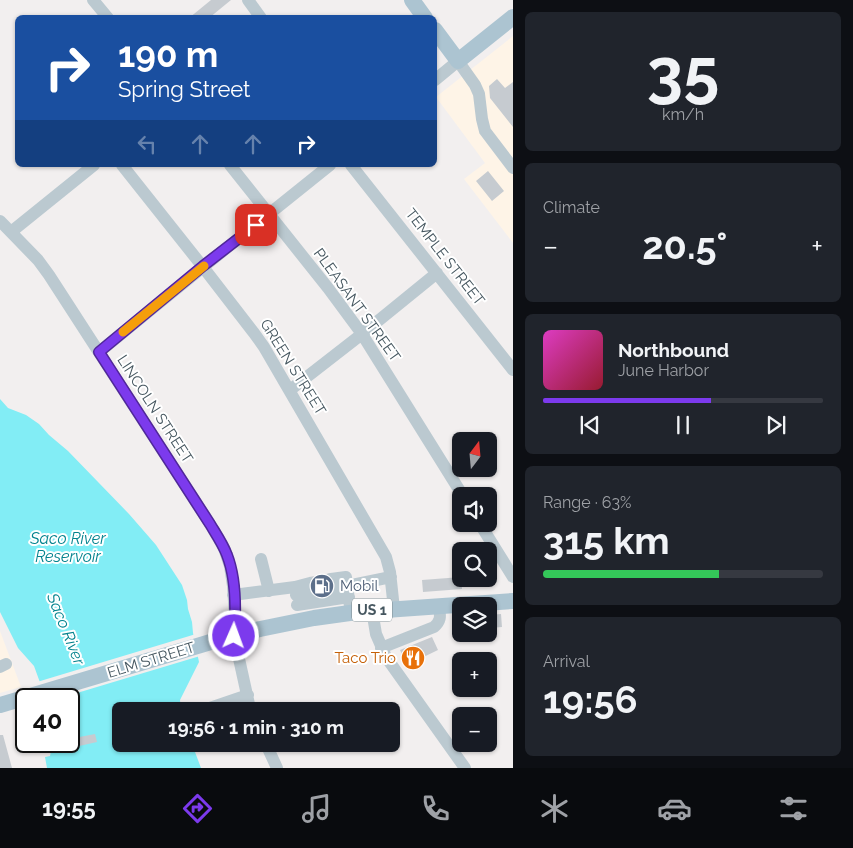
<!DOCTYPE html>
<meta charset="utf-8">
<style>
:root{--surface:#171b24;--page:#20242c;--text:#f1f3f6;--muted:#9ea1a6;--line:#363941;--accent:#7c3aed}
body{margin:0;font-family:Raleway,sans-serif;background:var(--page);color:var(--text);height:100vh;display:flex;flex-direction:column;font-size:19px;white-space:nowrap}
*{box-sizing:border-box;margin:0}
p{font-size:16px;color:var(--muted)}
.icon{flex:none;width:28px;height:28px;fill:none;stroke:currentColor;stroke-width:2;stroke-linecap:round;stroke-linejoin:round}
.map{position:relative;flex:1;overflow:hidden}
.side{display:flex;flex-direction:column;gap:12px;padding:12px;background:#0d0f14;width:340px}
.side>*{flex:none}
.banner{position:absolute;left:15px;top:15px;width:422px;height:152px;border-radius:8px;box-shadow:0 1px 4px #0004;background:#1a4fa0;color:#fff;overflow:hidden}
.needle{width:32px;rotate:16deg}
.fabs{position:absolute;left:452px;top:432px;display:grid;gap:10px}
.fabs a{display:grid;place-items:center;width:45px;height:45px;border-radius:8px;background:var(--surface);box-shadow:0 1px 4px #0004;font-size:25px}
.speed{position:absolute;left:15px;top:688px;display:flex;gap:10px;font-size:25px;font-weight:700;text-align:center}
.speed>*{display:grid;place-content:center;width:65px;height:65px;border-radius:50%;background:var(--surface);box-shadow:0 1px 4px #0004;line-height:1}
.speed .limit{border:2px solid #111;border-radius:8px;background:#fff;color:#111}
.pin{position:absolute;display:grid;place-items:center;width:42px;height:42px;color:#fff;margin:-21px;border-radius:10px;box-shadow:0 2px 8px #0006}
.me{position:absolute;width:55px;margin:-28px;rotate:2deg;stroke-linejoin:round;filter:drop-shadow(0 0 4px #0008)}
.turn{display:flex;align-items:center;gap:18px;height:105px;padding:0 20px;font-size:22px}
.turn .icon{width:65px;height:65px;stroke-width:2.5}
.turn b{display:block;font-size:35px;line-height:42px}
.lanes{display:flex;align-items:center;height:48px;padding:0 20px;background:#0003;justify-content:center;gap:25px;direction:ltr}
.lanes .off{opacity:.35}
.big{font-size:38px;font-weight:700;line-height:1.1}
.side .card{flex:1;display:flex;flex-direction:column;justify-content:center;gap:8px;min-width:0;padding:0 18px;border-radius:8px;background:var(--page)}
.side .dial{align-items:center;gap:0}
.dial b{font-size:65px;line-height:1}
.song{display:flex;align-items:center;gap:15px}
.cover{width:60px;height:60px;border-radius:8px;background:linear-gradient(135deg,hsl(310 70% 55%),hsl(350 70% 35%))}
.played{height:5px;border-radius:2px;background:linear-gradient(90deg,var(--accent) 60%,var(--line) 60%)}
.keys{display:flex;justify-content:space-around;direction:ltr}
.heat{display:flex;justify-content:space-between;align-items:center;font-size:28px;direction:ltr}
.charge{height:8px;border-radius:4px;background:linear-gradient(90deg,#34c759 63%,var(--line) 0)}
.trip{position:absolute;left:112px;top:702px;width:288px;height:50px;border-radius:8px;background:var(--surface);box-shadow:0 1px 4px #0004;font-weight:700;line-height:50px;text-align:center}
.tabs{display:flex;height:80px;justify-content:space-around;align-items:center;background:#090b0e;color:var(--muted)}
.tabs .icon{width:35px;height:35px}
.tabs .active{color:var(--accent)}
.tabs b{font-size:22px;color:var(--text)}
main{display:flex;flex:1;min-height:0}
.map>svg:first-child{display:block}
</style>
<main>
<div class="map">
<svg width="513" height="768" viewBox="0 0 513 768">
<rect width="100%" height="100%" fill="#f2efef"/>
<!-- commercial -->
<path fill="#fef4e7" d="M 513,36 L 513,243 L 464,179 L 485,163 L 436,97 Z
M 0,631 L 21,687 L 0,693 Z"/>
<!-- water -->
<path fill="#82edf5" d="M 0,399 L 8,408 L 26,415 L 39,424 L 49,435 L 68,451 L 129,514 L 156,545 L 182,585 L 187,600 L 188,609 L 192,622 L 193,633 L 199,662 L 180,700 L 181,711 L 121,711 L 121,744 L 192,744 L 201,768 L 47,768 L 45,757 L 50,756 L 51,751 L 49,741 L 69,741 L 69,699 L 46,699 L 34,666 L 18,648 L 0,612 Z"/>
<!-- pier -->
<path fill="#f2efef" d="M 196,634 L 200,656 L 57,699 L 43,699 L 37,682 Z"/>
<!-- building -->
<path fill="#c6cbd0" d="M 211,0 L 231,0 L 209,18 L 189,18 Z
M 497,79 L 505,88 L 513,82 L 513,127 L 490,98 L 489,86 Z
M 488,171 L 504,191 L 492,201 L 476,181 Z
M 461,577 L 462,589 L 423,592 L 422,580 Z
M 501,614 L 502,627 L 489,628 L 489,615 Z
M 432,637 L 438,650 L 407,665 L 400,650 Z
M 95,734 L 97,742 L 57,751 L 55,741 L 69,741 L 69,739 Z
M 0,735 L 3,735 L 12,768 L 0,768 Z"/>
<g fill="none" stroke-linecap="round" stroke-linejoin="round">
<!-- minor-tunnel -->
<path stroke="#cfd0d2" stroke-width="12" stroke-dasharray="12 6" stroke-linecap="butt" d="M 310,583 L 331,579
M 312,592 L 333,588"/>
<!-- minor -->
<path stroke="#bbc9d0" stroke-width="12" d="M 93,0 L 108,18
M 248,0 L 261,18
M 435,80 L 458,61 L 475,85 L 479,94 L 482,119 L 485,131 L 513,168
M 122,165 L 203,267 L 254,333 L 264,347 L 386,557 L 390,572 L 394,609
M 230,165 L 328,288 L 362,334 L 463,496
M 351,165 L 513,370
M 0,221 L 38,260 L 49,275 L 210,524 L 224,548 L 230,566 L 233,586 L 235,618 L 234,636 L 249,704 L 252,711
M 11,232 L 94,165
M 99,352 L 203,267 L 330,165
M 290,390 L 362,334 L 437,273
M 480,524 L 513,577
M 261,559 L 269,591
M 331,579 L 346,577 L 347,586 L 333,588
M 233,595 L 295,587 L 310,583
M 296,595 L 312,592
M 297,605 L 349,597
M 372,610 L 376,634 L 386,657 L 465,768
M 351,613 L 347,586 L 391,577
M 381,648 L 434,627 C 442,620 440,615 439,606
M 0,667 L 6,664
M 207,709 L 248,695
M 266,744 L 277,768"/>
<!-- major -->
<path stroke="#acc4d1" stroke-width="16" d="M 412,0 L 425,18
M 435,30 L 458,61 L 513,17
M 0,705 L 214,641 L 260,629 L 314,618 L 357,612 L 513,601"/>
</g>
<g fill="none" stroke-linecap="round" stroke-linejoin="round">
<!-- route casing -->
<g stroke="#51269a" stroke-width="12">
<path id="route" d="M 234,636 C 236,611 236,578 227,555 C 223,544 216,534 210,524 L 99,352 L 203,266 L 256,225"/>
</g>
<!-- route -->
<use href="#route" stroke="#7c3aed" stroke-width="9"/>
<!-- slow -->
<path stroke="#f59e0b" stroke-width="9" d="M 123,332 L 204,266"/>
</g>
<!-- icons -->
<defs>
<g id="fuel-disc" transform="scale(1.25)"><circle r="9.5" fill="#5c6f8a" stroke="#fff"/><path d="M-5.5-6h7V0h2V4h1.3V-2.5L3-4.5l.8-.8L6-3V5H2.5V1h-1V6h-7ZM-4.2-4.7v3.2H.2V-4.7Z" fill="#fff"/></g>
<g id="restaurant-disc" transform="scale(1.25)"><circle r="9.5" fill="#e8710a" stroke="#fff"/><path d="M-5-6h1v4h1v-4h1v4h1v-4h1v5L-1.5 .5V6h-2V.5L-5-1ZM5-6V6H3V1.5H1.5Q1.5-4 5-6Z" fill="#fff"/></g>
</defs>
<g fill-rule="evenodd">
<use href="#fuel-disc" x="322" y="586"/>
<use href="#restaurant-disc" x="413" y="658"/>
</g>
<g text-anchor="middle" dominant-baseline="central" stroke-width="4" stroke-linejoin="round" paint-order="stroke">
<!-- shield labels -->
<rect fill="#fff" stroke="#7d898f" stroke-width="1" x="352" y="598.5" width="40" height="23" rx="4"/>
<g font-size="14" font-weight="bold" fill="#45565f">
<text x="372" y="610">US 1</text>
</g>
<!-- street labels -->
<g font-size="15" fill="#45565f" stroke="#fff">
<text transform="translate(445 257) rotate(52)">TEMPLE STREET</text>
<text transform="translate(357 305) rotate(54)">PLEASANT STREET</text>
<text transform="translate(293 367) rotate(58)">GREEN STREET</text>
<text transform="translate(155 409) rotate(57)">LINCOLN STREET</text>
<text transform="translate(151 660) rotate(-17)">ELM STREET</text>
</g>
<!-- service labels -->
<g font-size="15" fill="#4e5e75" stroke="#fff" text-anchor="start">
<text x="340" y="586">Mobil</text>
</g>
<!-- food labels -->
<g font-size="15" fill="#c56008" stroke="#fff" text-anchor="end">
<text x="396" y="658">Taco Trio</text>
</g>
<!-- water labels -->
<g font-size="16" font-style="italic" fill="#04838e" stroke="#fff">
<text x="68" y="538">Saco River<tspan x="68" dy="18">Reservoir</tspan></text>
<text transform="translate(66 629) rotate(68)">Saco River</text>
</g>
</g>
</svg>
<div class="fabs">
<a><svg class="needle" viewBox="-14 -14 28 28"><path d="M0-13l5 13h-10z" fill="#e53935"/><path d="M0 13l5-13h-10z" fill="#9ea1a6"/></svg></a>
<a><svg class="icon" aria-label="sound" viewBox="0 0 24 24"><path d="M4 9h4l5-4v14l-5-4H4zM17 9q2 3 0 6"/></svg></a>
<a><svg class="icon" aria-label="search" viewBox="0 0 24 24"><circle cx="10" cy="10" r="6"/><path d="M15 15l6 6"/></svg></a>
<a><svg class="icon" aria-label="layers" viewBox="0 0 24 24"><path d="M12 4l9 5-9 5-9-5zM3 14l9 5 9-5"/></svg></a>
<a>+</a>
<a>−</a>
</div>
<div class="speed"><div class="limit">40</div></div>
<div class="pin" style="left:256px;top:225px;background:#d93025"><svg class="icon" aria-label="arrive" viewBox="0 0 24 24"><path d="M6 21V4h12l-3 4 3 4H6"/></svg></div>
<svg class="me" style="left:234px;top:636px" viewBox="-20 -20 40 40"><circle r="17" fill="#7c3aed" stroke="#fff" stroke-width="3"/><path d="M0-11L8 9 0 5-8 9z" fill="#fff"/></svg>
<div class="trip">19:56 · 1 min · 310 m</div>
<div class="banner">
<div class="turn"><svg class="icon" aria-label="right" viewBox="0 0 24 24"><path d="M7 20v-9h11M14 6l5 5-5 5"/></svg><div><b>190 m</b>Spring Street</div></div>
<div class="lanes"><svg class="icon off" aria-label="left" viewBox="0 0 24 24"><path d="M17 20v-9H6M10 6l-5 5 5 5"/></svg><svg class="icon off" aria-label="ahead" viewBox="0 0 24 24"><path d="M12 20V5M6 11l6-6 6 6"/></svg><svg class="icon off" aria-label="ahead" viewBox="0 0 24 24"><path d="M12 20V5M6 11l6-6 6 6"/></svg><svg class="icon" aria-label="right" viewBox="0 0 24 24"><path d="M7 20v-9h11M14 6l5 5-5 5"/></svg></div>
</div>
</div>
<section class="side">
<div class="card dial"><b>35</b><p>km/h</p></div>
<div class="card"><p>Climate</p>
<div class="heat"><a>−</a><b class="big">20.5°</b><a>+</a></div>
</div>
<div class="card">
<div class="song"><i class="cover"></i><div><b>Northbound</b><p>June Harbor</p></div></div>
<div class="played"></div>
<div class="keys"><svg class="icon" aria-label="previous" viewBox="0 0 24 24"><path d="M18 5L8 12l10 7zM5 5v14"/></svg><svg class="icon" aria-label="pause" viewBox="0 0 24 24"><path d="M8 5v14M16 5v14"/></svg><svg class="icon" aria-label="next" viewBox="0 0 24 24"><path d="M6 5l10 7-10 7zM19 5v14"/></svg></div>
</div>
<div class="card"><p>Range · 63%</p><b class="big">315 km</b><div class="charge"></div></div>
<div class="card"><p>Arrival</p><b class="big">19:56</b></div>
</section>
</main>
<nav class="tabs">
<b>19:55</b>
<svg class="icon active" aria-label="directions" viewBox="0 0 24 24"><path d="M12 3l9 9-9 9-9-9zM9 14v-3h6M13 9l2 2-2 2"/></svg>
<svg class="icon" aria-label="music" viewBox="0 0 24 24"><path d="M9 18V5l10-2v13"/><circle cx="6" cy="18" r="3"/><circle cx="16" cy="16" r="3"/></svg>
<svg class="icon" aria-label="phone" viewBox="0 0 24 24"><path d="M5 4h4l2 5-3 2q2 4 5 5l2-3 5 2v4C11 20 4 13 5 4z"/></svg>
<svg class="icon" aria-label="climate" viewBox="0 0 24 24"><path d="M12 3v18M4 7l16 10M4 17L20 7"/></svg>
<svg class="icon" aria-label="car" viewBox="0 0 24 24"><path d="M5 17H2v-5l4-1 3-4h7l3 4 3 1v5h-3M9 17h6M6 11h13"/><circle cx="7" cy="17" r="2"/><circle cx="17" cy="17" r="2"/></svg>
<svg class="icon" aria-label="filters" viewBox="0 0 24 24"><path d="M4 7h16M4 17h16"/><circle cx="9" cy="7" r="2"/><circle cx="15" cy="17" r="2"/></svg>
</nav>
